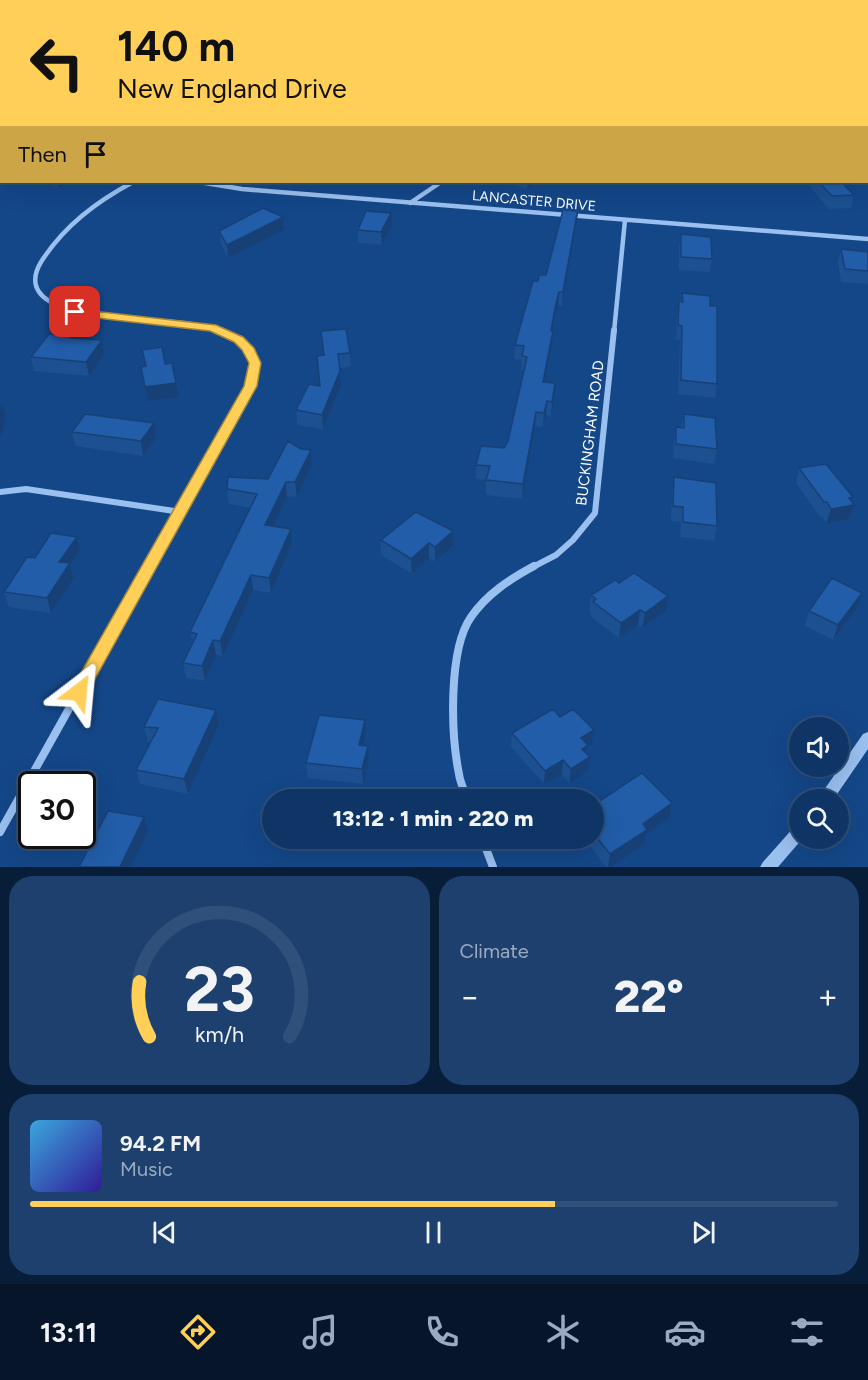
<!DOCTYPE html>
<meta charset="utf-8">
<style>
:root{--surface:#0f3566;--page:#1d406f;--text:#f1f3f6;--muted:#9babbf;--line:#2f507a;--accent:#ffcf58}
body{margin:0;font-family:Figtree,sans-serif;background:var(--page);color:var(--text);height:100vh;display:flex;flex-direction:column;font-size:22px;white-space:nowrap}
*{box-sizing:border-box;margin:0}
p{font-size:20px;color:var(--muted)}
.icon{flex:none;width:33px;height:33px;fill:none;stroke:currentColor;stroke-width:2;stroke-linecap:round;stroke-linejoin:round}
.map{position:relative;height:867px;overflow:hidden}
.drawer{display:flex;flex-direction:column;gap:9px;padding:9px;background:#081d38;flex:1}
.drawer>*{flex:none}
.hud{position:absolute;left:0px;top:0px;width:868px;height:183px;box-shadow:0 6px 24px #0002,0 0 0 2px var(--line);background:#ffcf58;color:#111;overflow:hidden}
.controls{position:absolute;left:789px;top:717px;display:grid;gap:12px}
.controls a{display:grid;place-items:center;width:60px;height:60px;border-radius:50%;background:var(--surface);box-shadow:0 6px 24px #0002,0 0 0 2px var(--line);font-size:30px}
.speed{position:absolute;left:18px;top:771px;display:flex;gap:12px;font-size:30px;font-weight:700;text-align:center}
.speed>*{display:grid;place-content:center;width:78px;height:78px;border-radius:50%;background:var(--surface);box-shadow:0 6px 24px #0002,0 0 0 2px var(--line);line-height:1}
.speed .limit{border:3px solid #111;border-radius:9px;background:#fff;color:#111}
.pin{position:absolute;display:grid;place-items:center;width:51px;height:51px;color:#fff;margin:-26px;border-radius:12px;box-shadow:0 3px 9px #0006}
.me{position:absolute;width:66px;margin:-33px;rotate:29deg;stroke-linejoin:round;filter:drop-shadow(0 0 4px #0008)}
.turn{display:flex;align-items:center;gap:21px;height:126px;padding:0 18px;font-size:27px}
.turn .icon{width:78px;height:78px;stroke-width:2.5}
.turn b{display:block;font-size:42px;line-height:51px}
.then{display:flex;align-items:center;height:57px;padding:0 18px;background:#0003;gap:12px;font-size:22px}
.big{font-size:45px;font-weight:800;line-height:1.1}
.drawer .tile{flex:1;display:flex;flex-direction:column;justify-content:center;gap:9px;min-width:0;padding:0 21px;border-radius:24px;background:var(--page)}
.drawer .dial{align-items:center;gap:0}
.dial svg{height:156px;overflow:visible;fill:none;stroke:var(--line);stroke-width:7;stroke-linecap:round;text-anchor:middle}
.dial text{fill:var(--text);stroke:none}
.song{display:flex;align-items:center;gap:18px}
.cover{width:72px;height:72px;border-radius:9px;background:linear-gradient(135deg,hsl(200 70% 55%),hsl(250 70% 35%))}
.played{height:6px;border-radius:3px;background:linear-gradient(90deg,var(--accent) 65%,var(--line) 65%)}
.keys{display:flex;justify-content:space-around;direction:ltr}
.heat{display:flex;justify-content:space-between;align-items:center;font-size:33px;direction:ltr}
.drawer .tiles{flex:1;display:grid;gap:9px;grid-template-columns:1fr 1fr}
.tile:last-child{grid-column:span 2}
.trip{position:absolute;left:262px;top:789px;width:342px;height:60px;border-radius:30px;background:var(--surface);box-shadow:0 6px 24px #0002,0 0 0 2px var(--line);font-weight:800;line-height:60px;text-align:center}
.menu{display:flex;height:96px;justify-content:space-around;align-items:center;background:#061529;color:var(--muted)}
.menu .icon{width:42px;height:42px}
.menu .current{color:var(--accent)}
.menu b{font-size:27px;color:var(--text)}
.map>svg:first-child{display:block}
</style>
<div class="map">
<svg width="868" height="867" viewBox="0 0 868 867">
<rect width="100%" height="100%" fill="#144788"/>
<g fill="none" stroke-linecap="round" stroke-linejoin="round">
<!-- minor-far3 -->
<path stroke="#9ac0ef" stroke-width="4" d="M 717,0 L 719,2"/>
<!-- minor-far2 -->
<path stroke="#9ac0ef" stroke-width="4.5" d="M 133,182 C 96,202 64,226 41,262 C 7,319 133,318 161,321 C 182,323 205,324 224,332
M 199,182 L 242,189 L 868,239
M 410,203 L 441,182
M 614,332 L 625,220"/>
<!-- minor-far1 -->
<path stroke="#9ac0ef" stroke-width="6" d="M 0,492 L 26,489 L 181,512
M 148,568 L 253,380 C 260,355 242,340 221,330
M 531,568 L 556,555 L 573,540 L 595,513 L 614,330"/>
<!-- minor -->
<path stroke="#9ac0ef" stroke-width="8" d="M 468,800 C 465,792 460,783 459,774 C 451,735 448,650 471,617 C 487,594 510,579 534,566
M 0,832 L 149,566
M 482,838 L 493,867"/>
<!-- tertiary -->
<path fill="#9ac0ef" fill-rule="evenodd" d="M 77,0 L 76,2 L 67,2 Z
M 868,732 L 868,749 L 833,800 L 817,800 L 863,734 Z
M 800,825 L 800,838 L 803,838 L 778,867 L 760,867 L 763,862 L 795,826 Z"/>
</g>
<!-- wall -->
<path fill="#1c5090" d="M 641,0 L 692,0 L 694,2 L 641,2 Z
M 769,0 L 813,0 L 813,2 L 771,2 Z
M 45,182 L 71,182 L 58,188 Z
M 506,182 L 538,182 L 527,189 Z
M 806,182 L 841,182 L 854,195 L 851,208 L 829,209 Z
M 578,208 L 577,220 L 562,306 L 558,305 L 554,321 L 552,331 L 552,345 L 545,382 L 555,383 L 551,416 L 546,415 L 543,427 L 535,426 L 522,499 L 486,495 L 486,480 L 476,479 L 476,465 L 504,448 L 508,441 L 523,371 L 521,370 L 522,360 L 514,359 L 515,345 L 538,281 L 546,275 Z
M 283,217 L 284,230 L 228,258 L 221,244 L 219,231 Z
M 392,226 L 382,245 L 358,243 L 358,230 Z
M 681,234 L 712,259 L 710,272 L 679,270 L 679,247 Z
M 841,249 L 868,252 L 868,284 L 841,282 L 838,262 Z
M 682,293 L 710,306 L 717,384 L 715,398 L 678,394 L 680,340 L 676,339 L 677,315 L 679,301 L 681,302 Z
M 321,331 L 350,353 L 351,366 L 340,368 L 341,385 L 323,429 L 297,425 L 296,410 L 320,386 L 317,356 L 323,355 Z
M 70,336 L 71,338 L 102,340 L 105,354 L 89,376 L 34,371 L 31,357 Z
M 684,414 L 717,449 L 714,464 L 673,458 L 674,441 L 676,427 L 681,427 Z
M 154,423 L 156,438 L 143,456 L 75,446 L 72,432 Z
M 301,449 L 311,450 L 312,465 L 297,497 L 287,496 L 273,526 L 291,529 L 292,544 L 271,593 L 253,590 L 223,656 L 216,655 L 205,681 L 186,678 L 183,663 L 193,643 L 190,632 L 251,508 L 229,504 L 227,489 L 268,479 Z
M 799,468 L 851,501 L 854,505 L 849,519 L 826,524 L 823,517 L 820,517 L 796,483 Z
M 674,477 L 717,526 L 714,541 L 680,537 L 681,522 L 671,521 L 672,492 Z
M 453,531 L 453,546 L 435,562 L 429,558 L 412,574 L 381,555 L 381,540 Z
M 80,551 L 70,566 L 74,578 L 51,613 L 9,607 L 4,592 L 35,558 Z
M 591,595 L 666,611 L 642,628 L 638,625 L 619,638 L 591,617 L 591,612 L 589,610 Z
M 857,608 L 833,640 L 805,626 L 809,611 Z
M 560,717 L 592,744 L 587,747 L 587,754 L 588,771 L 569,783 L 562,774 L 544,784 L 511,747 L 512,733 Z
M 219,725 L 188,794 L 140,784 L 136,770 L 151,742 L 148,742 L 144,727 Z
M 366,735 L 363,746 L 369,761 L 363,784 L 308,778 L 306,763 Z
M 594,805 L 669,818 L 646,834 L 644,845 L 611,867 L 606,867 L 584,838 L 594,838 Z"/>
<!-- shaded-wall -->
<path fill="#174176" d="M 57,182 L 71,182 L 58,188 Z
M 528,182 L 538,182 L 527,189 Z
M 578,208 L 577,220 L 562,306 L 563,292 Z
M 391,213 L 392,226 L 382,245 L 381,232 Z
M 283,217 L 284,230 L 228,258 L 227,245 Z
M 559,292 L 558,305 L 554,321 L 550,345 L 551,331 L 555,308 Z
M 553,331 L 552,345 L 542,396 L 543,382 Z
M 102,340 L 105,354 L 89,376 L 86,362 Z
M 340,371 L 341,385 L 323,429 L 322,415 Z
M 176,383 L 179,397 L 148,401 L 145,387 Z
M 555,383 L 554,397 L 551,416 L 552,402 Z
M 547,401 L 546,415 L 543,427 L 544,413 Z
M 2,403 L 6,417 L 1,436 L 0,432 L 0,410 Z
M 536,412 L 535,426 L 522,499 L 523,484 Z
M 154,423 L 156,438 L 143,456 L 141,441 Z
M 311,450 L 312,465 L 297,497 L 295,482 Z
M 286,482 L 287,496 L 267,540 L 265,525 Z
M 853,497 L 850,505 L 854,505 L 849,519 L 826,524 L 831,509 L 849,498 Z
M 291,529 L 292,544 L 271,593 L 269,578 Z
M 453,531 L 453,546 L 435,562 L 435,547 Z
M 77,537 L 80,551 L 70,566 L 74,578 L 51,613 L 47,598 L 59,562 Z
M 429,543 L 429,558 L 412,574 L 411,559 Z
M 251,575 L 253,590 L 223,656 L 220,641 Z
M 862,593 L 857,608 L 833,640 L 838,625 Z
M 668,596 L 666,611 L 642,628 L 645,613 Z
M 640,610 L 638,625 L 619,638 L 621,623 Z
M 213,640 L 216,655 L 205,681 L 202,666 Z
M 216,710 L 219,725 L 188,794 L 184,779 Z
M 365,720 L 366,735 L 360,760 L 359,745 Z
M 594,730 L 592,744 L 587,747 L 586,759 L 580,763 L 581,738 Z
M 368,746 L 369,761 L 363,784 L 362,769 Z
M 590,757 L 588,771 L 569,783 L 571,769 Z
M 563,760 L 562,774 L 544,784 L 545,771 Z
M 672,803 L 669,818 L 646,834 L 644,845 L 611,867 L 608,867 L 610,854 L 643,824 Z
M 144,817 L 148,832 L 131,867 L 120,867 Z"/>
<!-- building -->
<path fill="#215da8" stroke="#174176" stroke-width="1.5" d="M 0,0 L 59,0 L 58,2 L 2,2 L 2,18 L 1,17 L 0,18 Z
M 536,0 L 600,0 L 602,2 L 536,2 Z
M 668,0 L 692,0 L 694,2 L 670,2 Z
M 2,25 L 2,34 L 0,33 L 0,26 Z
M 819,182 L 841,182 L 854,195 L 832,196 Z
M 564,206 L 578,208 L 563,292 L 559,292 L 555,308 L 551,331 L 553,331 L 543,382 L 555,383 L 552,402 L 547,401 L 544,413 L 536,412 L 523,484 L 486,480 L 490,466 L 476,465 L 481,446 L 504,448 L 508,441 L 527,357 L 522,356 L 524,346 L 515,345 L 533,281 L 538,281 L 539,275 L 546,275 Z
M 263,208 L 283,217 L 227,245 L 219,231 Z
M 366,211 L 391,213 L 381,232 L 358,230 Z
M 681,234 L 711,237 L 712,259 L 681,257 Z
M 841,249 L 868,252 L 868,271 L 845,269 Z
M 682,293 L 710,296 L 710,306 L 717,306 L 717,384 L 681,380 L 682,326 L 678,325 L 679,301 L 683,302 Z
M 346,329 L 350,353 L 338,354 L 340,371 L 322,415 L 296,410 L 309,384 L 320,386 L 317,356 L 324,355 L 321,331 Z
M 49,334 L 70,336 L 70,338 L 102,340 L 86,362 L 31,357 Z
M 162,347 L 165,364 L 172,363 L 176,383 L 145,387 L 141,367 L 146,366 L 142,350 Z
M 85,414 L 154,423 L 141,441 L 72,432 Z
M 684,414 L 715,418 L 717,449 L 676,444 L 676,427 L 684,428 Z
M 288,441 L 301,449 L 311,450 L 295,482 L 286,482 L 265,525 L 291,529 L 269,578 L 251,575 L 220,641 L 213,640 L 202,666 L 183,663 L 197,634 L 190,632 L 257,494 L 227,489 L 228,477 L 268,479 Z
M 826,464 L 853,497 L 849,498 L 854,505 L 831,509 L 827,502 L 824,502 L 799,468 Z
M 674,477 L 716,483 L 717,526 L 683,522 L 683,507 L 673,506 Z
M 416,512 L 453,531 L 435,547 L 429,543 L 411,559 L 381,540 Z
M 51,533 L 77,537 L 59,562 L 70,563 L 47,598 L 4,592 L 27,557 L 35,558 Z
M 634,573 L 668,596 L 645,613 L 640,610 L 621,623 L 593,602 L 596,599 L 591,595 L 615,580 L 619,583 Z
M 832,578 L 862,593 L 838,625 L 809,611 Z
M 158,699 L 216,710 L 184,779 L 136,770 L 158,728 L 144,727 Z
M 553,709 L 560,717 L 573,709 L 594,730 L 581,738 L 588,745 L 582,749 L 590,757 L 571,769 L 563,760 L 545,771 L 512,733 Z
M 319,715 L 365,720 L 359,745 L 368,746 L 362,769 L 306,763 Z
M 642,773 L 672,803 L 643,824 L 647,830 L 610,854 L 594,834 L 594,805 Z
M 108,811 L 144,817 L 120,867 L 79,867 Z"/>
<!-- route -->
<path fill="#ffcf58" stroke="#a68739" stroke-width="1.5" d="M 75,309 L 216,325 L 243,337 L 254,348 L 261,363 L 257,386 L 85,697 L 79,699 L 73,697 L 70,692 L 244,386 L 249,363 L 242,350 L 234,342 L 210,331 L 71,315 L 69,312 Z"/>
<g text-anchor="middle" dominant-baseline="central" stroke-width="6" stroke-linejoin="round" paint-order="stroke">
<!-- far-street labels -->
<g font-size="14" fill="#fff" stroke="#144788">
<text transform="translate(534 201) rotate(5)">LANCASTER DRIVE</text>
</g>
<!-- street labels -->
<g font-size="15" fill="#fff" stroke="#144788">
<text transform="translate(590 433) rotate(-83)">BUCKINGHAM ROAD</text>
</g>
</g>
</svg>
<div class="controls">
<a><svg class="icon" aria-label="sound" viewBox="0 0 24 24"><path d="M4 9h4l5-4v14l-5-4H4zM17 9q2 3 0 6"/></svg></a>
<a><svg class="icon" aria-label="search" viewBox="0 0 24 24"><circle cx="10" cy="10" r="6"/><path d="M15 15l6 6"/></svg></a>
</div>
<div class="speed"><div class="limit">30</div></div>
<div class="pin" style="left:75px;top:312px;background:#d93025"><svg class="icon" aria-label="arrive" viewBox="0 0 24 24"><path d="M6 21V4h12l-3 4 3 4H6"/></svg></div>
<svg class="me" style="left:79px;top:692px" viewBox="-20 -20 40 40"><path d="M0-17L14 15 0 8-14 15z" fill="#ffcf58" stroke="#fff" stroke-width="4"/></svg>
<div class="trip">13:12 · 1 min · 220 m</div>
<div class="hud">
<div class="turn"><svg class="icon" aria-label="left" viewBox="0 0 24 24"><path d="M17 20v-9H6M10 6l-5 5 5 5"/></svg><div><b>140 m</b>New England Drive</div></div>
<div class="then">Then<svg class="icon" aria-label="arrive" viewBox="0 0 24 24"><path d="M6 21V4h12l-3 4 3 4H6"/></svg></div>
</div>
</div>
<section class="drawer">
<div class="tiles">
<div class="tile dial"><svg viewBox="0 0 100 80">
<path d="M14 69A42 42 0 1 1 86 69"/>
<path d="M14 69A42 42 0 0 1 9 41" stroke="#ffcf58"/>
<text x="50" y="56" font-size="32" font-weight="700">23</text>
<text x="50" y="72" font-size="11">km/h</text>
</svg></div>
<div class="tile"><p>Climate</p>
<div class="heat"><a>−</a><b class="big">22°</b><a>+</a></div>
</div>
<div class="tile">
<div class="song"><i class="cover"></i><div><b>94.2 FM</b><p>Music</p></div></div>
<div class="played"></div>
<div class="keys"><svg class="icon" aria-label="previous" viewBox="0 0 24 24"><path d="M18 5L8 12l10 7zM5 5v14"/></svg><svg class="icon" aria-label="pause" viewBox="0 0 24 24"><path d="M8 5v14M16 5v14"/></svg><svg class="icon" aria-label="next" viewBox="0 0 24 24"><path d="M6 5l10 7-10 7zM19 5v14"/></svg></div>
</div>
</div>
</section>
<nav class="menu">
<b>13:11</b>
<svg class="icon current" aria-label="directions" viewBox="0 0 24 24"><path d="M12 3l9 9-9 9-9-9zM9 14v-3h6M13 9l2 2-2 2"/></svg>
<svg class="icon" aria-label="music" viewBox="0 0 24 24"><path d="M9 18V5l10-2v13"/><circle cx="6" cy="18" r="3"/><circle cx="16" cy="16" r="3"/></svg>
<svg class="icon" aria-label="phone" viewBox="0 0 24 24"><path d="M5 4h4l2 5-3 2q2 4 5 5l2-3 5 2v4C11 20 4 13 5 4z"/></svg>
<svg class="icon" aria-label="climate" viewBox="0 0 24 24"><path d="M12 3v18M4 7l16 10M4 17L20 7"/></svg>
<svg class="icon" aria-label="car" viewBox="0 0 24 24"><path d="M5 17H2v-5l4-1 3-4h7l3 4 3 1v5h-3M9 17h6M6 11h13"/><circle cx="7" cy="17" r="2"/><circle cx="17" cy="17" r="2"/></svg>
<svg class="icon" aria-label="filters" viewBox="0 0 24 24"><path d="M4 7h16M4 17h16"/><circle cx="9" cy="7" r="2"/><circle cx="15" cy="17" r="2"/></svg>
</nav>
